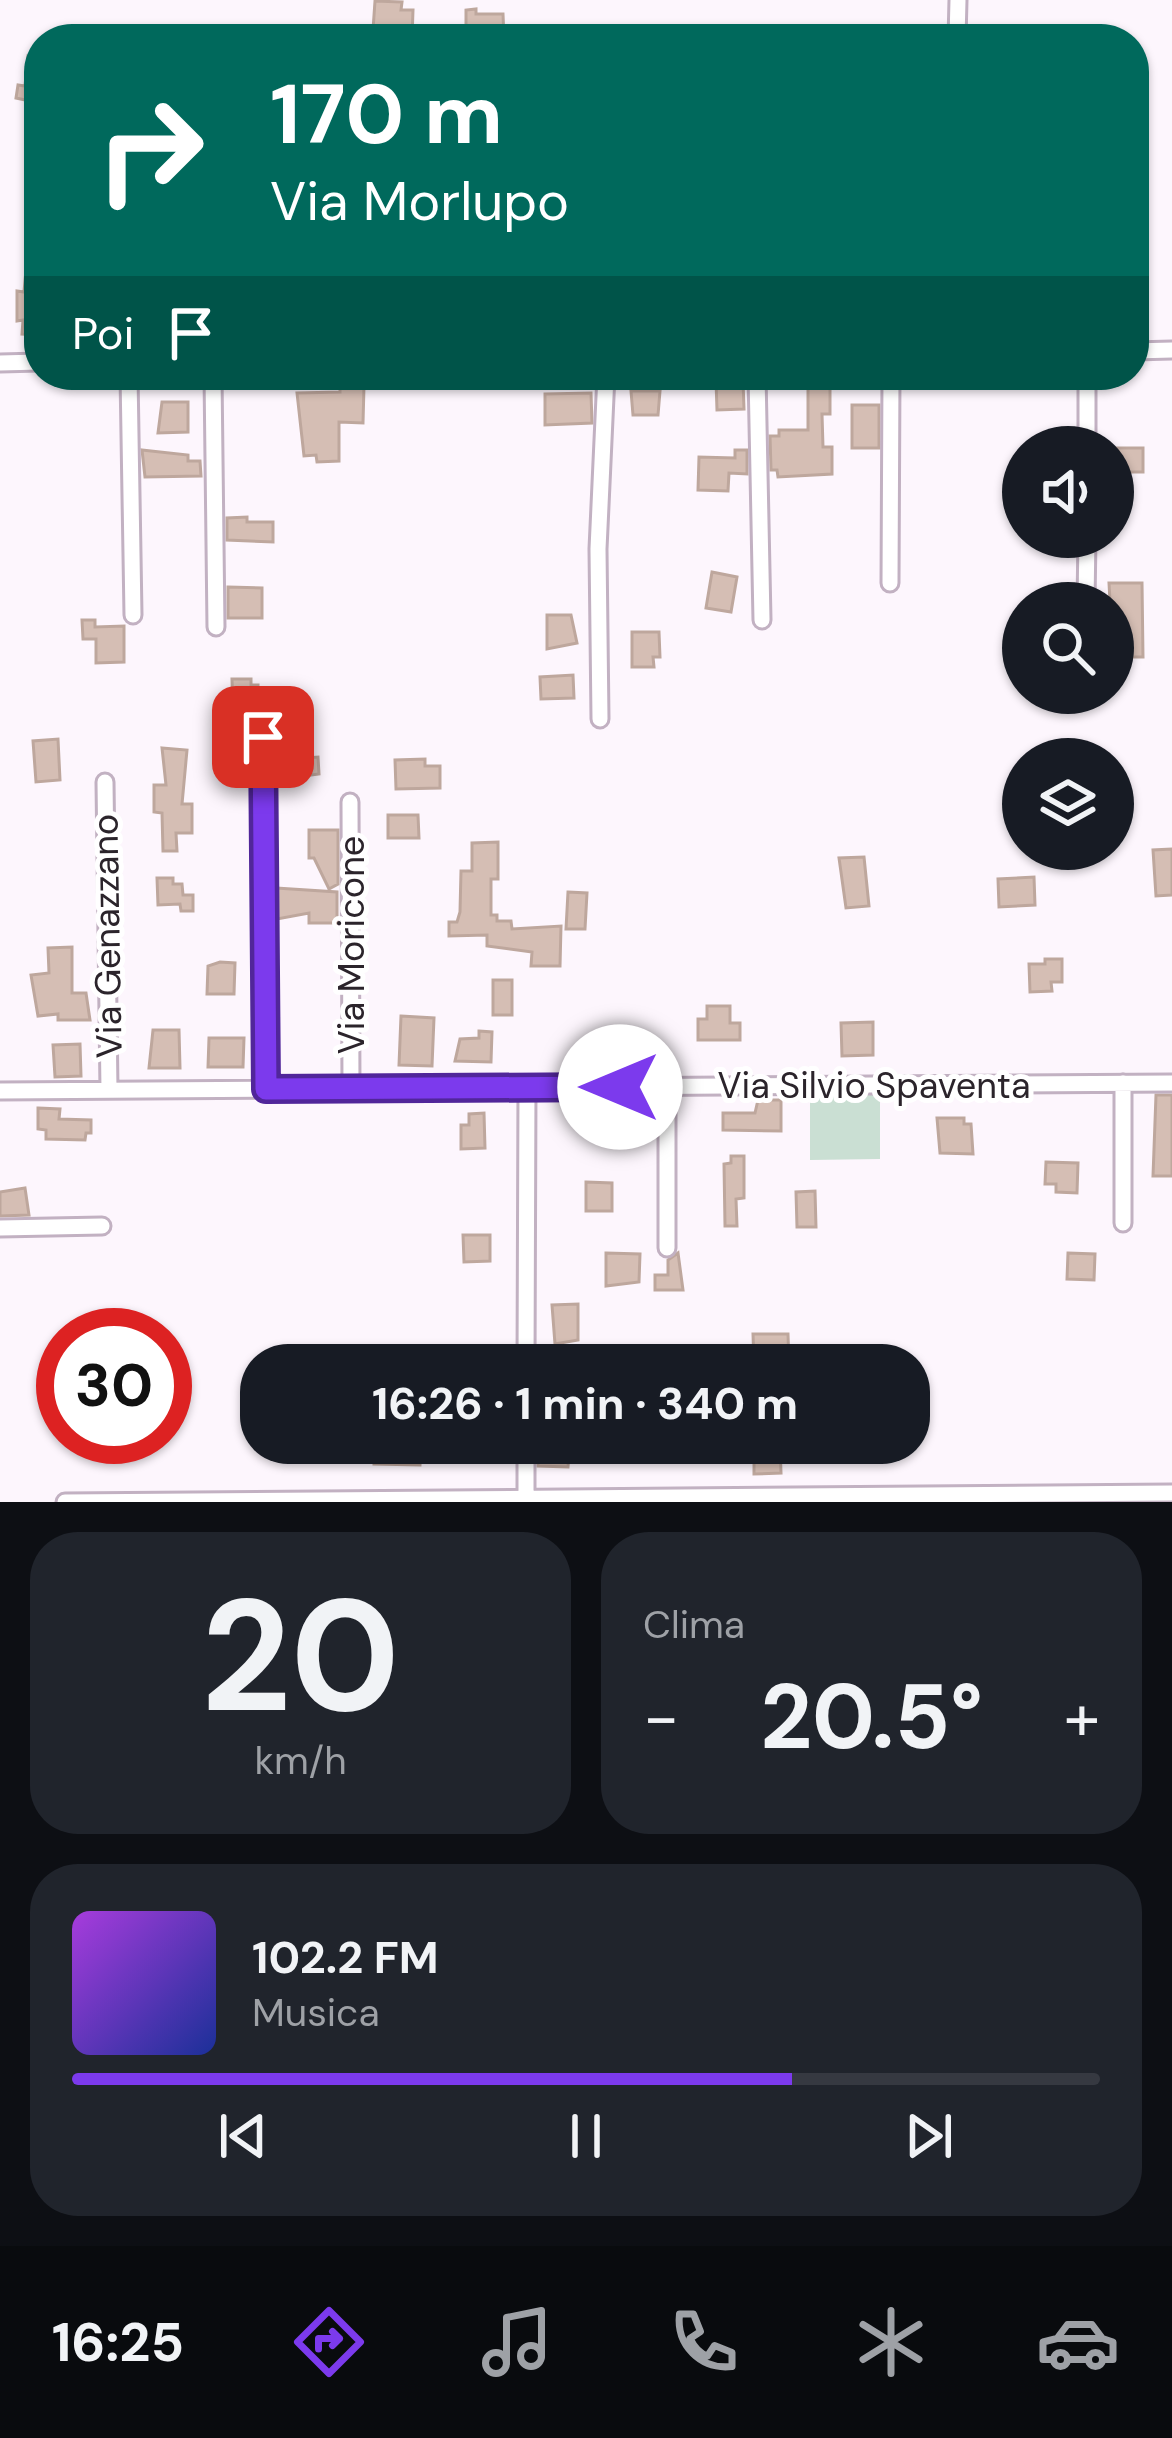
<!DOCTYPE html>
<html lang="it">
<meta charset="utf-8">
<style>
:root{--surface:#171b24;--page:#20242c;--text:#f1f3f6;--muted:#9ea1a6;--line:#363941;--accent:#7c3aed}
body{margin:0;font-family:"DM Sans",sans-serif;background:var(--page);color:var(--text);height:100vh;display:flex;flex-direction:column;font-size:45px;white-space:nowrap}
*{box-sizing:border-box;margin:0}
p{font-size:39px;color:var(--muted)}
.icon{flex:none;width:66px;height:66px;fill:none;stroke:currentColor;stroke-width:2;stroke-linecap:round;stroke-linejoin:round}
.map{position:relative;height:1502px;overflow:hidden}
.sheet{display:flex;flex-direction:column;gap:30px;padding:30px;background:#0d0f14;flex:1}
.sheet>*{flex:none}
.banner{position:absolute;left:24px;top:24px;width:1125px;height:366px;border-radius:48px;box-shadow:0 3px 9px #0004;background:#00695c;color:#fff;overflow:hidden}
.controls{position:absolute;left:1002px;top:426px;display:grid;gap:24px}
.controls a{display:grid;place-items:center;width:132px;height:132px;border-radius:50%;background:var(--surface);box-shadow:0 3px 9px #0004;font-size:60px}
.speed{position:absolute;left:36px;top:1308px;display:flex;gap:24px;font-size:60px;font-weight:700;text-align:center}
.speed>*{display:grid;place-content:center;width:156px;height:156px;border-radius:50%;background:var(--surface);box-shadow:0 3px 9px #0004;line-height:1}
.speed .limit{border:18px solid #d22;background:#fff;color:#111}
.pin{position:absolute;display:grid;place-items:center;width:102px;height:102px;color:#fff;margin:-51px;border-radius:24px;box-shadow:0 6px 18px #0006}
.me{position:absolute;width:132px;margin:-66px;rotate:270deg;stroke-linejoin:round;filter:drop-shadow(0 0 9px #0008)}
.turn{display:flex;align-items:center;gap:42px;height:252px;padding:0 48px;font-size:54px}
.turn .icon{width:156px;height:156px;stroke-width:2.5}
.turn b{display:block;font-size:84px;line-height:102px}
.then{display:flex;align-items:center;height:114px;padding:0 48px;background:#0003;gap:24px;font-size:45px}
.big{font-size:90px;font-weight:700;line-height:1.1}
.sheet .tile{flex:1;display:flex;flex-direction:column;justify-content:center;gap:18px;min-width:0;padding:0 42px;border-radius:48px;background:var(--page)}
.sheet .dial{align-items:center;gap:0}
.dial b{font-size:156px;line-height:1}
.song{display:flex;align-items:center;gap:36px}
.cover{width:144px;height:144px;border-radius:18px;background:linear-gradient(135deg,hsl(280 70% 55%),hsl(230 70% 35%))}
.played{height:12px;border-radius:6px;background:linear-gradient(90deg,var(--accent) 70%,var(--line) 70%)}
.keys{display:flex;justify-content:space-around;direction:ltr}
.heat{display:flex;justify-content:space-between;align-items:center;font-size:66px;direction:ltr}
.sheet .tiles{flex:1;display:grid;gap:30px;grid-template-columns:1fr 1fr}
.tile:last-child{grid-column:span 2}
.trip{position:absolute;left:240px;top:1344px;width:690px;height:120px;border-radius:48px;background:var(--surface);box-shadow:0 3px 9px #0004;font-weight:700;line-height:120px;text-align:center}
.tabs{display:flex;height:192px;justify-content:space-around;align-items:center;background:#090b0e;color:var(--muted)}
.tabs .icon{width:84px;height:84px}
.tabs .on{color:var(--accent)}
.tabs b{font-size:54px;color:var(--text)}
.map>svg:first-child{display:block}
</style>
<div class="map">
<svg width="1172" height="1502" viewBox="0 0 1172 1502">
<rect width="100%" height="100%" fill="#fdf6fd"/>
<!-- green -->
<path fill="#cadfd3" d="M 880,1091 L 880,1159 L 810,1160 L 810,1092 Z"/>
<!-- building -->
<path fill="#d5beb4" stroke="#bea79d" stroke-width="3" d="M 375,1 L 402,2 L 401,10 L 413,10 L 412,39 L 377,35 L 373,30 Z
M 476,9 L 476,14 L 503,14 L 504,39 L 466,39 L 466,10 Z
M 28,56 L 39,57 L 39,103 L 16,98 L 18,85 L 25,86 Z
M 28,248 L 39,249 L 39,335 L 22,334 L 23,320 L 17,321 L 17,291 L 24,292 Z
M 818,379 L 830,379 L 830,414 L 822,414 L 823,447 L 832,447 L 832,474 L 778,477 L 777,470 L 771,470 L 770,436 L 779,436 L 779,430 L 808,430 L 808,386 L 818,385 Z
M 716,381 L 743,381 L 744,409 L 717,410 Z
M 340,385 L 364,386 L 363,423 L 339,422 L 339,461 L 317,462 L 316,455 L 304,456 L 297,393 L 340,392 Z
M 631,391 L 660,391 L 658,415 L 633,415 Z
M 591,393 L 592,423 L 545,425 L 545,394 Z
M 162,402 L 188,402 L 188,432 L 158,433 Z
M 852,405 L 879,405 L 879,448 L 852,448 Z
M 1113,448 L 1143,448 L 1143,472 L 1113,472 Z
M 142,450 L 188,455 L 188,461 L 200,461 L 201,476 L 145,477 Z
M 735,450 L 747,450 L 747,474 L 729,473 L 728,491 L 698,490 L 699,457 L 735,458 Z
M 247,517 L 247,522 L 273,522 L 273,542 L 227,540 L 227,518 Z
M 712,572 L 737,577 L 731,612 L 706,608 Z
M 1109,583 L 1142,583 L 1143,657 L 1113,657 Z
M 228,587 L 262,588 L 262,618 L 228,618 Z
M 547,615 L 571,615 L 577,643 L 547,649 Z
M 82,620 L 95,620 L 95,627 L 124,626 L 124,662 L 96,663 L 96,639 L 83,639 Z
M 632,632 L 659,632 L 660,657 L 653,657 L 654,667 L 632,667 Z
M 573,675 L 574,698 L 541,699 L 540,677 Z
M 232,679 L 251,679 L 251,685 L 258,685 L 258,707 L 249,707 L 249,726 L 219,727 L 219,713 L 233,713 Z
M 58,739 L 60,780 L 36,782 L 33,741 Z
M 287,741 L 304,741 L 305,758 L 318,757 L 319,774 L 288,778 Z
M 162,748 L 187,750 L 182,804 L 192,804 L 192,833 L 176,833 L 177,851 L 163,851 L 162,813 L 154,812 L 154,785 L 166,785 Z
M 425,759 L 425,766 L 440,766 L 440,788 L 396,789 L 395,760 Z
M 388,815 L 418,815 L 419,838 L 388,838 Z
M 309,830 L 338,830 L 338,884 L 329,889 L 314,858 L 309,858 Z
M 498,842 L 498,879 L 491,879 L 491,915 L 497,915 L 497,921 L 511,921 L 512,929 L 561,926 L 560,966 L 531,966 L 532,952 L 487,946 L 487,935 L 449,936 L 449,922 L 457,922 L 460,912 L 461,871 L 472,871 L 472,843 Z
M 1172,849 L 1172,895 L 1156,896 L 1153,850 Z
M 864,857 L 869,906 L 846,908 L 839,858 Z
M 1034,877 L 1035,905 L 999,907 L 998,879 Z
M 157,878 L 173,878 L 173,884 L 182,884 L 183,895 L 193,895 L 193,911 L 181,911 L 180,904 L 158,905 Z
M 276,888 L 337,892 L 337,923 L 309,923 L 309,913 L 277,919 Z
M 568,892 L 587,893 L 585,929 L 566,929 Z
M 72,947 L 72,993 L 86,993 L 90,1020 L 58,1020 L 58,1014 L 38,1016 L 31,975 L 49,973 L 48,948 Z
M 1045,959 L 1062,959 L 1062,982 L 1051,982 L 1052,991 L 1030,992 L 1029,964 L 1045,964 Z
M 220,962 L 235,963 L 234,994 L 207,994 L 208,966 Z
M 493,980 L 512,980 L 512,1015 L 493,1015 Z
M 707,1006 L 730,1006 L 730,1023 L 740,1023 L 740,1040 L 698,1040 L 698,1019 L 707,1019 Z
M 401,1016 L 434,1018 L 432,1066 L 399,1065 Z
M 873,1022 L 873,1055 L 842,1056 L 841,1023 Z
M 153,1030 L 179,1030 L 180,1068 L 149,1068 Z
M 479,1031 L 492,1032 L 491,1062 L 455,1061 L 460,1039 L 479,1038 Z
M 209,1038 L 244,1038 L 243,1067 L 208,1067 Z
M 80,1044 L 81,1076 L 55,1077 L 53,1045 Z
M 1156,1095 L 1172,1095 L 1172,1176 L 1153,1176 Z
M 624,1099 L 638,1099 L 638,1117 L 653,1118 L 648,1138 L 624,1138 Z
M 758,1100 L 781,1100 L 781,1131 L 723,1130 L 723,1113 L 755,1113 Z
M 38,1108 L 60,1109 L 59,1119 L 91,1120 L 91,1133 L 86,1133 L 85,1140 L 46,1139 L 46,1130 L 38,1129 Z
M 484,1113 L 485,1148 L 461,1149 L 461,1125 L 469,1125 L 469,1114 Z
M 937,1118 L 964,1118 L 964,1124 L 971,1124 L 973,1154 L 940,1153 Z
M 731,1156 L 744,1156 L 744,1198 L 736,1199 L 737,1226 L 725,1226 L 724,1164 L 731,1163 Z
M 1046,1162 L 1078,1163 L 1077,1193 L 1056,1192 L 1056,1184 L 1045,1184 Z
M 586,1182 L 612,1183 L 612,1211 L 586,1211 Z
M 25,1188 L 29,1215 L 0,1216 L 0,1192 Z
M 815,1191 L 816,1227 L 797,1227 L 796,1192 Z
M 463,1235 L 490,1235 L 490,1261 L 464,1262 Z
M 606,1253 L 640,1254 L 639,1282 L 606,1286 Z
M 678,1253 L 683,1290 L 655,1290 L 655,1275 L 668,1275 L 668,1260 Z
M 1068,1253 L 1095,1254 L 1094,1280 L 1067,1279 Z
M 578,1304 L 578,1340 L 555,1344 L 552,1305 Z
M 753,1334 L 788,1334 L 789,1365 L 754,1365 Z
M 375,1443 L 421,1443 L 420,1465 L 374,1464 Z
M 538,1443 L 570,1443 L 568,1467 L 538,1466 Z
M 754,1443 L 780,1443 L 781,1473 L 754,1474 Z"/>
<g fill="none" stroke-linecap="round" stroke-linejoin="round">
<!-- minor casing -->
<g stroke="#c2b1c2" stroke-width="21">
<path id="minor" d="M 957,39 L 958,0
M 1134,351 L 1172,350
M 0,363 L 39,362
M 129,375 L 133,615
M 213,375 L 216,627
M 757,375 L 762,620
M 1087,447 L 1087,375
M 890,583 L 891,375
M 1086,603 L 1087,537
M 600,719 L 598,549 L 606,375
M 263,737 L 266,1089
M 105,782 L 109,1090
M 350,802 L 351,1089
M 667,1086 L 667,1248
M 0,1091 L 1172,1083
M 1123,1223 L 1123,1083
M 0,1228 L 102,1226
M 526,1365 L 527,1087
M 526,1497 L 526,1443
M 65,1502 L 1172,1493"/>
</g>
<!-- minor -->
<use href="#minor" stroke="#fff" stroke-width="15"/>
</g>
<g fill="none" stroke-linecap="round" stroke-linejoin="round">
<!-- route casing -->
<g stroke="#51269a" stroke-width="30">
<path id="route" d="M 263,737 L 266,1089 L 620,1087"/>
</g>
<!-- route -->
<use href="#route" stroke="#7c3aed" stroke-width="21"/>
</g>
<g text-anchor="middle" dominant-baseline="central" stroke-width="10" stroke-linejoin="round" paint-order="stroke">
<!-- street labels -->
<g font-size="36" fill="#2b242b" stroke="#fff">
<text transform="translate(107 936) rotate(-91)">Via Genazzano</text>
<text transform="translate(351 945) rotate(-90)">Via Moricone</text>
<text x="874" y="1085">Via Silvio Spaventa</text>
</g>
</g>
</svg>
<div class="controls">
<a><svg class="icon" aria-label="sound" viewBox="0 0 24 24"><path d="M4 9h4l5-4v14l-5-4H4zM17 9q2 3 0 6"/></svg></a>
<a><svg class="icon" aria-label="search" viewBox="0 0 24 24"><circle cx="10" cy="10" r="6"/><path d="M15 15l6 6"/></svg></a>
<a><svg class="icon" aria-label="layers" viewBox="0 0 24 24"><path d="M12 4l9 5-9 5-9-5zM3 14l9 5 9-5"/></svg></a>
</div>
<div class="speed"><div class="limit">30</div></div>
<div class="pin" style="left:263px;top:737px;background:#d93025"><svg class="icon" aria-label="arrive" viewBox="0 0 24 24"><path d="M6 21V4h12l-3 4 3 4H6"/></svg></div>
<svg class="me" style="left:620px;top:1087px" viewBox="-20 -20 40 40"><circle r="19" fill="#fff"/><path d="M0-13L10 11 0 6-10 11z" fill="#7c3aed"/></svg>
<div class="trip">16:26 · 1 min · 340 m</div>
<div class="banner">
<div class="turn"><svg class="icon" aria-label="right" viewBox="0 0 24 24"><path d="M7 20v-9h11M14 6l5 5-5 5"/></svg><div><b>170 m</b>Via Morlupo</div></div>
<div class="then">Poi<svg class="icon" aria-label="arrive" viewBox="0 0 24 24"><path d="M6 21V4h12l-3 4 3 4H6"/></svg></div>
</div>
</div>
<section class="sheet">
<div class="tiles">
<div class="tile dial"><b>20</b><p>km/h</p></div>
<div class="tile"><p>Clima</p>
<div class="heat"><a>−</a><b class="big">20.5°</b><a>+</a></div>
</div>
<div class="tile">
<div class="song"><i class="cover"></i><div><b>102.2 FM</b><p>Musica</p></div></div>
<div class="played"></div>
<div class="keys"><svg class="icon" aria-label="previous" viewBox="0 0 24 24"><path d="M18 5L8 12l10 7zM5 5v14"/></svg><svg class="icon" aria-label="pause" viewBox="0 0 24 24"><path d="M8 5v14M16 5v14"/></svg><svg class="icon" aria-label="next" viewBox="0 0 24 24"><path d="M6 5l10 7-10 7zM19 5v14"/></svg></div>
</div>
</div>
</section>
<nav class="tabs">
<b>16:25</b>
<svg class="icon on" aria-label="directions" viewBox="0 0 24 24"><path d="M12 3l9 9-9 9-9-9zM9 14v-3h6M13 9l2 2-2 2"/></svg>
<svg class="icon" aria-label="music" viewBox="0 0 24 24"><path d="M9 18V5l10-2v13"/><circle cx="6" cy="18" r="3"/><circle cx="16" cy="16" r="3"/></svg>
<svg class="icon" aria-label="phone" viewBox="0 0 24 24"><path d="M5 4h4l2 5-3 2q2 4 5 5l2-3 5 2v4C11 20 4 13 5 4z"/></svg>
<svg class="icon" aria-label="climate" viewBox="0 0 24 24"><path d="M12 3v18M4 7l16 10M4 17L20 7"/></svg>
<svg class="icon" aria-label="car" viewBox="0 0 24 24"><path d="M5 17H2v-5l4-1 3-4h7l3 4 3 1v5h-3M9 17h6M6 11h13"/><circle cx="7" cy="17" r="2"/><circle cx="17" cy="17" r="2"/></svg>
</nav>
